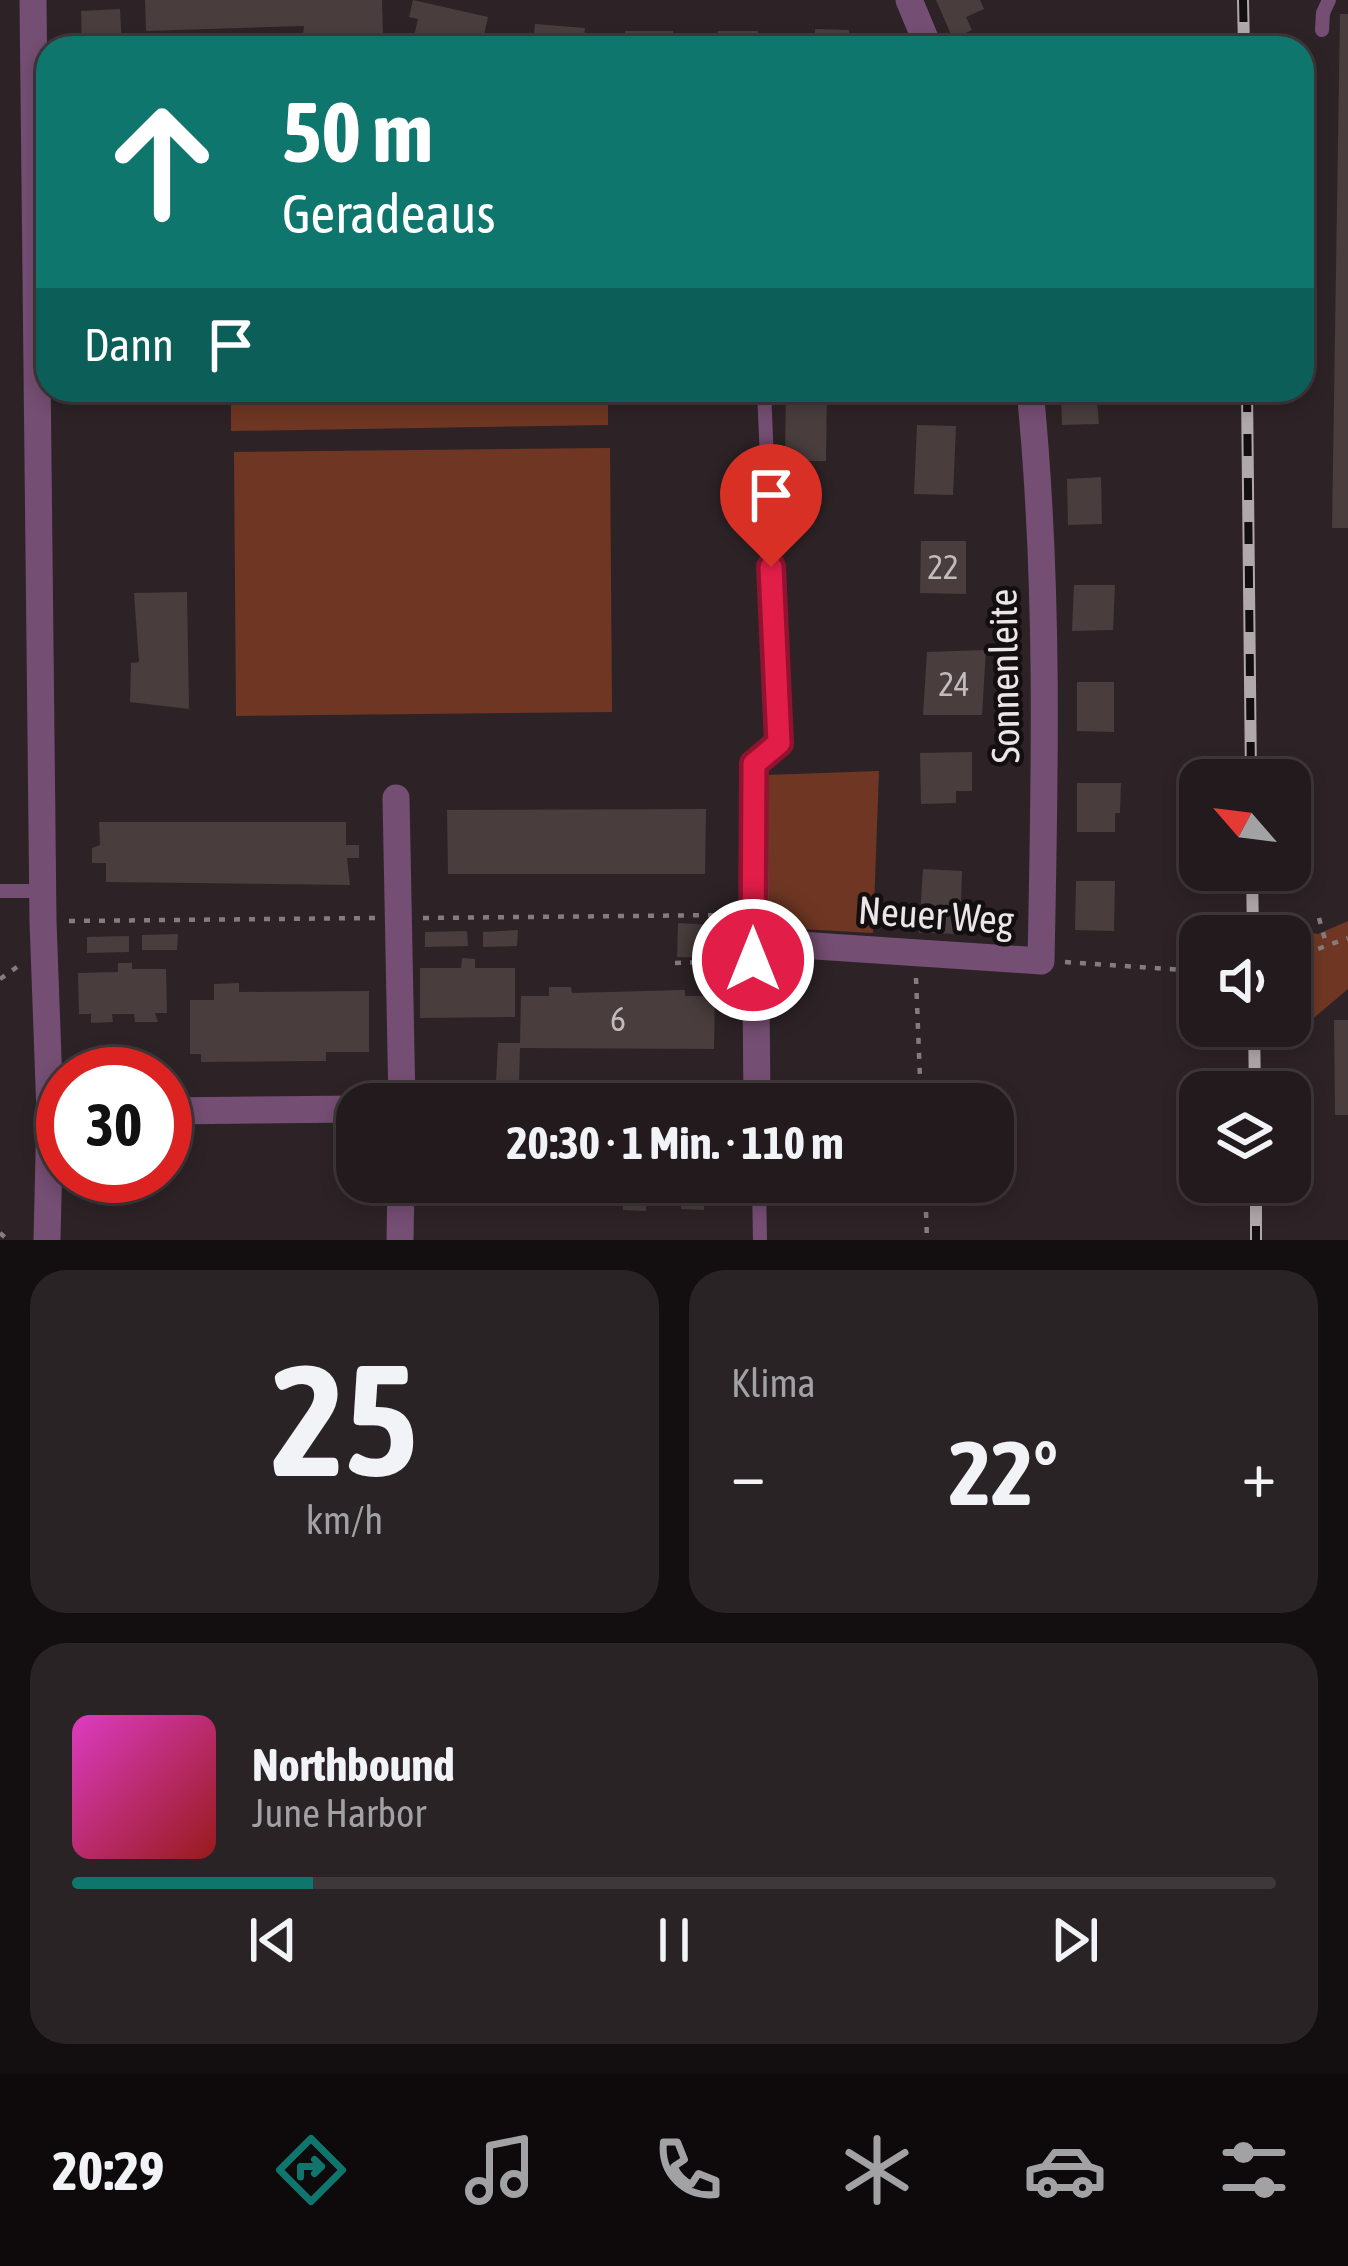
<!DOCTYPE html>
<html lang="de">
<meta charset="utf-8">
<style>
:root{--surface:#221a1d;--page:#2a2326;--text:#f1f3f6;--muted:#a2a1a4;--line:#3f383b;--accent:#0f766e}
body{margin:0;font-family:"Asap Condensed",sans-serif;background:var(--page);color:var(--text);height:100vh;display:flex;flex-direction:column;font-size:45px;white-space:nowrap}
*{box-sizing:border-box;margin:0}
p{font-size:39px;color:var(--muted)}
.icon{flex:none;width:66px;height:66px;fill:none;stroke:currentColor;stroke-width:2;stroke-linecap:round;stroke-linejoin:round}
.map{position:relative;height:1240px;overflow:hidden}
.details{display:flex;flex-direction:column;gap:30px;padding:30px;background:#130e10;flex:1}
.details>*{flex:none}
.hud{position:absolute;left:36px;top:36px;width:1278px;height:366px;border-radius:36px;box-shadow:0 6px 18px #0003,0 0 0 3px var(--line);background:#0f766e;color:#fff;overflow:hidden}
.needle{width:78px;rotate:298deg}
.fabs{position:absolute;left:1179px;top:759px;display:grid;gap:24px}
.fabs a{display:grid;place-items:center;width:132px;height:132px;border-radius:24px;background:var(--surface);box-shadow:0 6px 18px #0003,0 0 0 3px var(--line);font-size:60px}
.speed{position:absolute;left:36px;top:1047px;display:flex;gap:24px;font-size:60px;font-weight:700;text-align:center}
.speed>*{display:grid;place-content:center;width:156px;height:156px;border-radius:50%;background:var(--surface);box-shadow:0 6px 18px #0003,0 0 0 3px var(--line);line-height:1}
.speed .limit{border:18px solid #d22;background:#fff;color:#111}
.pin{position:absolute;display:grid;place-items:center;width:102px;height:102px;color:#fff;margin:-123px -51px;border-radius:50% 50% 50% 0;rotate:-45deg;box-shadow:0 0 12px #0007}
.pin .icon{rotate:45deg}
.me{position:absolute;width:132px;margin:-66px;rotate:0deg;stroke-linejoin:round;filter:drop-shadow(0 0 9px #0008)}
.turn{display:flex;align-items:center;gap:42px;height:252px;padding:0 48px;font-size:54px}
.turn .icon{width:156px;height:156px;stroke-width:2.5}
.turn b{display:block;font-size:84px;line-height:102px}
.then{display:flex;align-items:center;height:114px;padding:0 48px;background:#0003;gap:24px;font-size:45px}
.big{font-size:90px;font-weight:700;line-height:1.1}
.details .card{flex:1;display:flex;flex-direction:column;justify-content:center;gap:18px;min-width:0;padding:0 42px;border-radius:36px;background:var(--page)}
.details .dial{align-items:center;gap:0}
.dial b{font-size:156px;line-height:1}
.song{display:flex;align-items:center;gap:36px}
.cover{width:144px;height:144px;border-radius:18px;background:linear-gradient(135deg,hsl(310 70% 55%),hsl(0 70% 35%))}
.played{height:12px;border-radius:6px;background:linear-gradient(90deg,var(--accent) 20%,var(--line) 20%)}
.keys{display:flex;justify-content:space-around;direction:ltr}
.heat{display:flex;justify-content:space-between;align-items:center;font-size:66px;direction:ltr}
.details .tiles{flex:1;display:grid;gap:30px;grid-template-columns:1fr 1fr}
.card:last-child{grid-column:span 2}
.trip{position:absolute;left:336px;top:1083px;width:678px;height:120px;border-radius:36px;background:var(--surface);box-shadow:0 6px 18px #0003,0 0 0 3px var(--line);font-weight:700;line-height:120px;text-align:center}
.menu{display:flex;height:192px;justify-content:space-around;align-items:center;background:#0e0a0c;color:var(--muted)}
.menu .icon{width:84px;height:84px}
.menu .on{color:var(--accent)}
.menu b{font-size:54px;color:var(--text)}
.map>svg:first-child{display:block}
</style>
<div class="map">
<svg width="1348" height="1240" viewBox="0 0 1348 1240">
<rect width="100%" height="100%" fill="#2d2327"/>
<!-- green -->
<path fill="#6f3723" d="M 231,390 L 608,390 L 608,425 L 231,431 Z
M 610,448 L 612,712 L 236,716 L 234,452 Z
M 879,771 L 873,933 L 765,927 L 766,775 Z
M 1348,921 L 1348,989 L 1290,1038 L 1265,1046 L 1264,1026 L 1290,1026 L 1290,936 L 1260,936 L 1259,924 L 1318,934 Z"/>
<!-- building -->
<path fill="#493d3d" d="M 145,0 L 382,0 L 383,35 L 303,36 L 304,26 L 146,31 Z
M 413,0 L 488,17 L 481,48 L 411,48 L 418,19 L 409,17 Z
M 936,0 L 980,0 L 984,9 L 966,17 L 972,30 L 953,39 Z
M 120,9 L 122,48 L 82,48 L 81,11 Z
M 1340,14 L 1348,14 L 1348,528 L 1332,528 Z
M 535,24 L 585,28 L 583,48 L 533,48 Z
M 815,29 L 849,30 L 849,48 L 815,48 Z
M 625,31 L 673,31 L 673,48 L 625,48 Z
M 718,31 L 758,31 L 759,48 L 718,48 Z
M 786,390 L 827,390 L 826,461 L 785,461 Z
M 1061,390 L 1096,390 L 1099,424 L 1062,425 Z
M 917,425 L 956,426 L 953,495 L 914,494 Z
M 1101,477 L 1102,524 L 1068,525 L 1067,479 Z
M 921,541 L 966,541 L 966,594 L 920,593 Z
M 1074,585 L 1115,585 L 1113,630 L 1072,631 Z
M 187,592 L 189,709 L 130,702 L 131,663 L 139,662 L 134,593 Z
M 986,650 L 982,715 L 923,715 L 927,652 Z
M 1077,682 L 1114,682 L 1114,732 L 1077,731 Z
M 972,752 L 972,791 L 956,791 L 956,803 L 921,804 L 920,753 Z
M 1077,783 L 1121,783 L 1120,813 L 1115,813 L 1115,832 L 1077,832 Z
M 706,809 L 705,874 L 448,874 L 447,810 Z
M 99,822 L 346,822 L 346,845 L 359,845 L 359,858 L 347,858 L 350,885 L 106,882 L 106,863 L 92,863 L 92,848 L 100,845 Z
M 923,869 L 962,871 L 960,934 L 919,933 Z
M 1076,881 L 1115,881 L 1114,931 L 1075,930 Z
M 678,923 L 712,925 L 711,958 L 677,957 Z
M 518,930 L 517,946 L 483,947 L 483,932 Z
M 467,931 L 468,946 L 425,947 L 425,932 Z
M 178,934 L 177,950 L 142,950 L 142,935 Z
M 129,936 L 129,952 L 87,953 L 87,937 Z
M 462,958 L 475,959 L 475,968 L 515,968 L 515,1017 L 420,1018 L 420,968 L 461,968 Z
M 118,963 L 132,963 L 132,969 L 166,969 L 167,1013 L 155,1013 L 158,1022 L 135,1022 L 134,1014 L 112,1014 L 113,1022 L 91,1023 L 91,1014 L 79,1014 L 78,973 L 118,972 Z
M 239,983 L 239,992 L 369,991 L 369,1052 L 326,1052 L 326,1061 L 201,1062 L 201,1054 L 190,1054 L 190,1000 L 214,1000 L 214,984 Z
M 549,987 L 571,987 L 572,993 L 682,990 L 685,990 L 685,996 L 715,996 L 714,1049 L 520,1048 L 519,1082 L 496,1082 L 498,1043 L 520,1043 L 521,996 L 549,996 Z
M 1334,1020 L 1348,1020 L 1348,1115 L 1335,1115 Z
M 623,1182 L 647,1182 L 646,1211 L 623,1210 Z
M 681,1182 L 704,1182 L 704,1210 L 681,1209 Z"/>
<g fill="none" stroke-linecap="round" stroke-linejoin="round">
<!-- path -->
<path stroke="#857c7f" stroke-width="4.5" stroke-dasharray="6 9" stroke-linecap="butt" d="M 423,918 L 730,915
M 1319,918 L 1327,947
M 69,921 L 376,918
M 1290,959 L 1348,938
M 1065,962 L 1200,971
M 675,963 L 729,961
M 916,978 L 921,1104
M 0,979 L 17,967
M 925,1182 L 927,1240
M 0,1233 L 8,1240"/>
<!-- lane -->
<path stroke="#754e73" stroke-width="14" d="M 1322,30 L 1323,13 L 1329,0
M 754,764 L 779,743 L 764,390
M 0,891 L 43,891
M 759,1182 L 760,1240"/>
<!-- street -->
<path stroke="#754e73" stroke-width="27" d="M 33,0 L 43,921 L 50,1113 L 47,1240
M 909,0 L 929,48
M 396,798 L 402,1104
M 754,942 L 1041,961 C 1045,771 1049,580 1030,390
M 745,1104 L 757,1104 L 754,764
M 165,1111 L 357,1109
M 400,1240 L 401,1182"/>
<!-- rail casing -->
<g stroke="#b0a8aa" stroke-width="12">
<path id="rail" d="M 1243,0 L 1244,48
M 1247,390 L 1251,780
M 1252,870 L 1253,936
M 1254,1026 L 1255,1092
M 1256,1182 L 1256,1240"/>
</g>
<!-- rail -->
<use href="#rail" stroke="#130e10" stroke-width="8" stroke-dasharray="22" stroke-linecap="butt"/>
</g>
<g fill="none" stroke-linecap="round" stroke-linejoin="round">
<!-- route casing -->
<g stroke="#92132f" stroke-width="30">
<path id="route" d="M 753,960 L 754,764 L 779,743 L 771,567"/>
</g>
<!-- route -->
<use href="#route" stroke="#e11d48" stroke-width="21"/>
</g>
<g text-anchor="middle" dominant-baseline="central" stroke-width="9" stroke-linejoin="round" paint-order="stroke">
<!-- number labels -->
<g font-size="33" fill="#c3bbbc">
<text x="943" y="567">22</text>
<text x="954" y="684">24</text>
<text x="618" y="1019">6</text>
</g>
<!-- street labels -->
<g font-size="39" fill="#ece5e7" stroke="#130e10">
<text transform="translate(1004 676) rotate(-91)">Sonnenleite</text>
<text transform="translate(936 915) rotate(4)">Neuer Weg</text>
</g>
</g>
</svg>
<div class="fabs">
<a><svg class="needle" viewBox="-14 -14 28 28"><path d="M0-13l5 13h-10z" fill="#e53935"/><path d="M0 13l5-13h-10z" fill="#a2a1a4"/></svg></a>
<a><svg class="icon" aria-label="sound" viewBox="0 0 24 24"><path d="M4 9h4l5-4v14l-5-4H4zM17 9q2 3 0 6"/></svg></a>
<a><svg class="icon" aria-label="layers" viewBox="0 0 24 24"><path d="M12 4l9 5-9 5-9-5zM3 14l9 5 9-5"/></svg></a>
</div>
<div class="speed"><div class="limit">30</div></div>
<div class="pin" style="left:771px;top:567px;background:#d93025"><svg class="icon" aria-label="arrive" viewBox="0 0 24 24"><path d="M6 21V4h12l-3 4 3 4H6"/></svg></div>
<svg class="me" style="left:753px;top:960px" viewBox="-20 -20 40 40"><circle r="17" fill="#e11d48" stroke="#fff" stroke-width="3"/><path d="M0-11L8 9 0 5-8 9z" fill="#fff"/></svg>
<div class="trip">20:30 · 1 Min. · 110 m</div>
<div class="hud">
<div class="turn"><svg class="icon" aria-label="ahead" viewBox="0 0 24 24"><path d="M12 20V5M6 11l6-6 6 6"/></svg><div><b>50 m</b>Geradeaus</div></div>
<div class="then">Dann<svg class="icon" aria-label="arrive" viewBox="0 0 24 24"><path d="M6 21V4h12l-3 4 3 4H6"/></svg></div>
</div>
</div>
<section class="details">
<div class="tiles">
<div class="card dial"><b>25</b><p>km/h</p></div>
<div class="card"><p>Klima</p>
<div class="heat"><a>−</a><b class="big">22°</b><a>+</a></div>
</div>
<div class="card">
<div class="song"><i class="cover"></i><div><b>Northbound</b><p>June Harbor</p></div></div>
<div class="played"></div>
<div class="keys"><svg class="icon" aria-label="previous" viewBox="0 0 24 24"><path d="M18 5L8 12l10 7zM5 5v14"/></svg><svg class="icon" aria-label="pause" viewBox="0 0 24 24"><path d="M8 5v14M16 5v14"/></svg><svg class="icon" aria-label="next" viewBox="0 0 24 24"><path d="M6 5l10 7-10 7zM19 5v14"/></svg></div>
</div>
</div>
</section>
<nav class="menu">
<b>20:29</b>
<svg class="icon on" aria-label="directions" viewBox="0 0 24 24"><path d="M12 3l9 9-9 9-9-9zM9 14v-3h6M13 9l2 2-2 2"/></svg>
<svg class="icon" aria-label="music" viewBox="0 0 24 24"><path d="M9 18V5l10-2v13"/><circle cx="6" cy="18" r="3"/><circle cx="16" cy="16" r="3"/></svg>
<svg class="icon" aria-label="phone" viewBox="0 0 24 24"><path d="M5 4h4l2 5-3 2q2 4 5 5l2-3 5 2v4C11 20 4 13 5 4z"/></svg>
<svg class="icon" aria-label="climate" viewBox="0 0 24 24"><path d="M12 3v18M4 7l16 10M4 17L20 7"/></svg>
<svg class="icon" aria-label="car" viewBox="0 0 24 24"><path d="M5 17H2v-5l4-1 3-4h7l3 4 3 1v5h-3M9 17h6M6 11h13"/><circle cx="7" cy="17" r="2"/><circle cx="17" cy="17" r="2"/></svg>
<svg class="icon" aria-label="filters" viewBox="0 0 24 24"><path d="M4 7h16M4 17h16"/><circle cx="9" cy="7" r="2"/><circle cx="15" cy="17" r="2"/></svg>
</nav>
